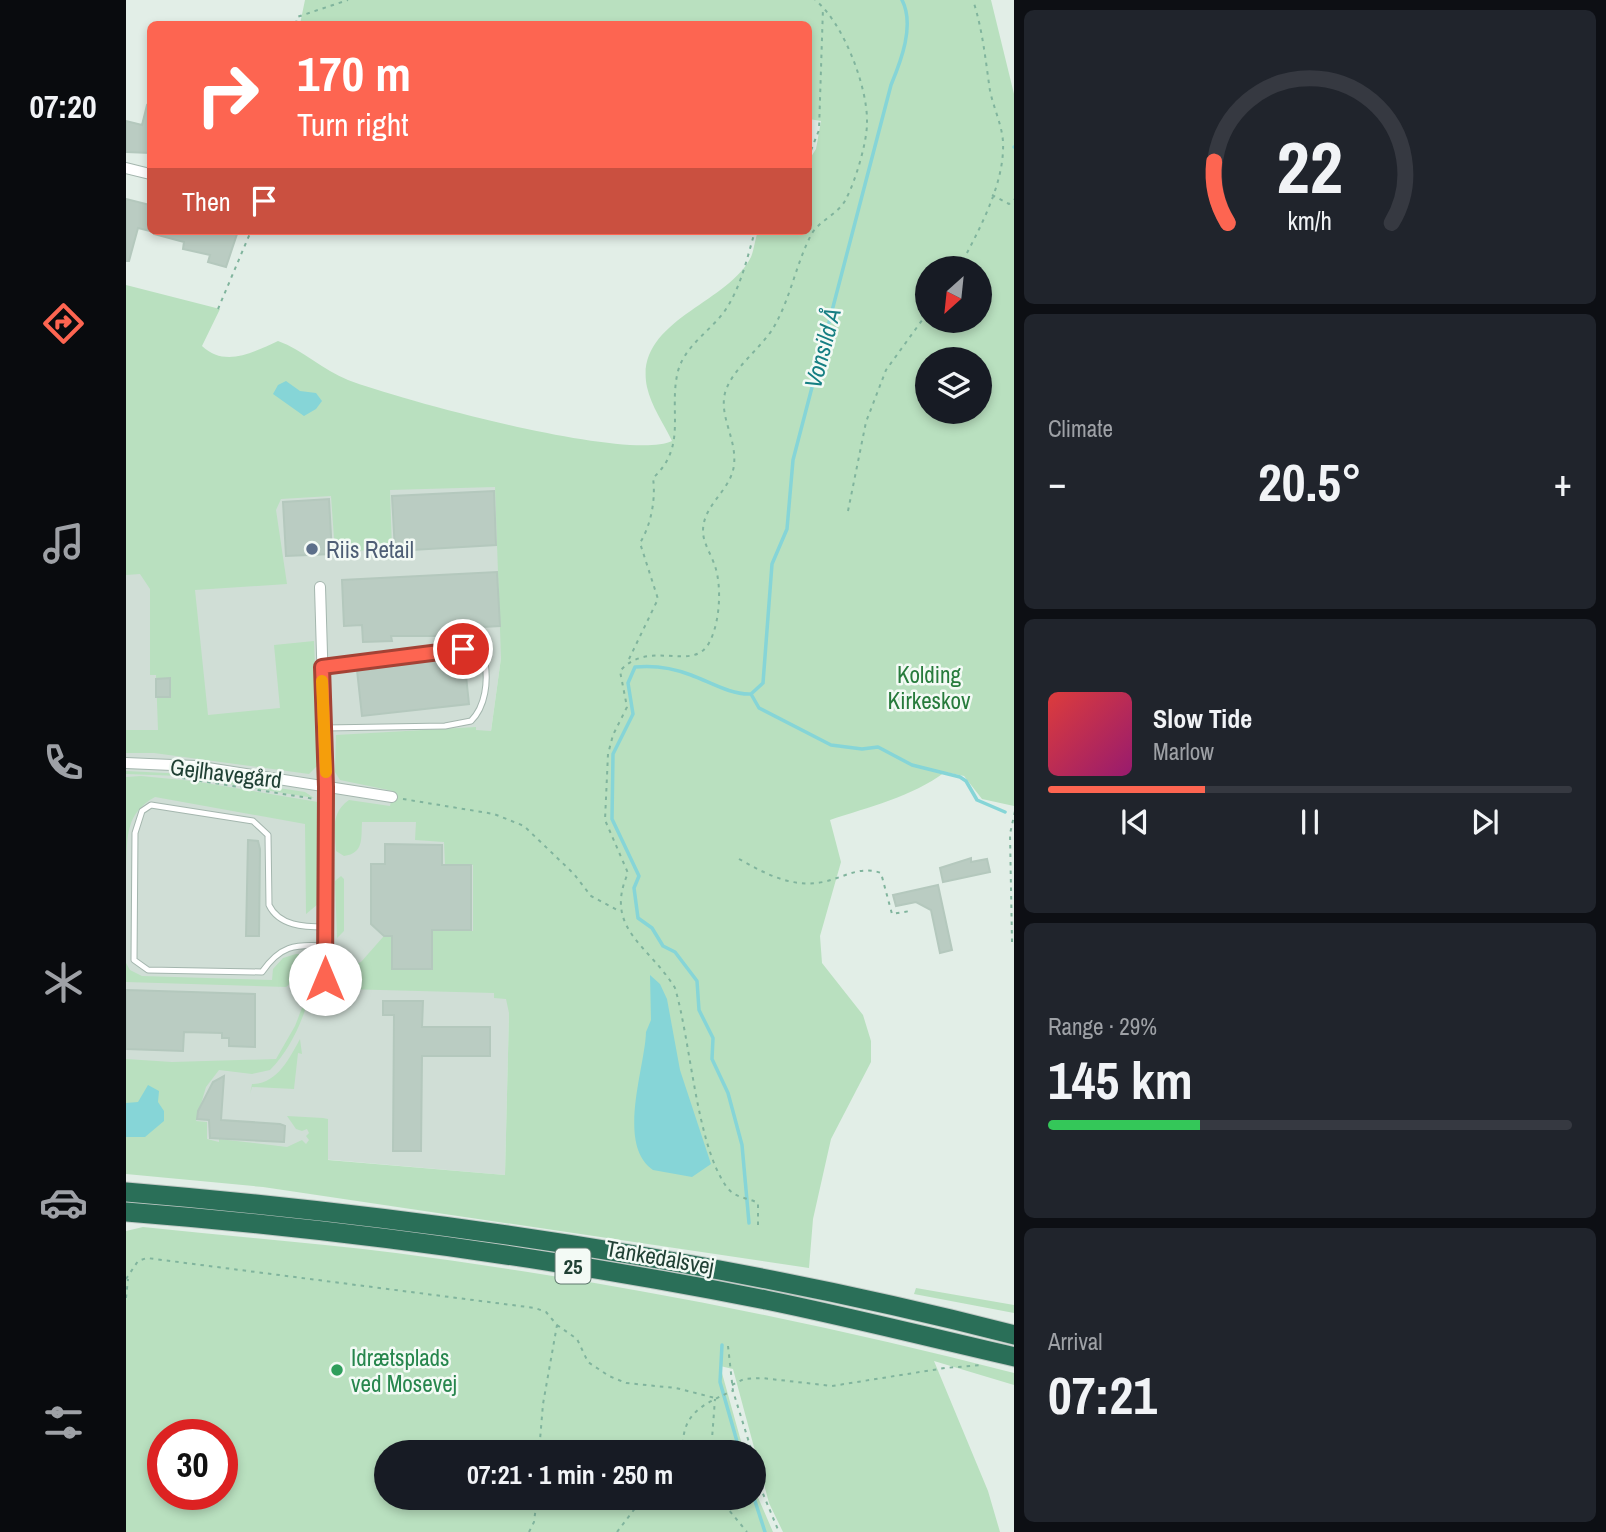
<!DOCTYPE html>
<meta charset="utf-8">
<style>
:root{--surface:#171b24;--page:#20242c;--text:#f1f3f6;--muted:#9ea1a6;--line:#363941;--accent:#fd6551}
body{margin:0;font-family:"Archivo Narrow",sans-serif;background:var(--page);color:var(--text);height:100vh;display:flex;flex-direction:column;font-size:26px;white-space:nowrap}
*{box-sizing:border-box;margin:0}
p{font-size:23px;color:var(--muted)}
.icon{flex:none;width:38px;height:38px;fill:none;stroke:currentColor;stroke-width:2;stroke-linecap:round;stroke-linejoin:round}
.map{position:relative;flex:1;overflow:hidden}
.drawer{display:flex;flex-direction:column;gap:10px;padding:10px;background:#0d0f14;width:592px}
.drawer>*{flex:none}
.top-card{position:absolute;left:21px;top:21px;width:665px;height:214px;border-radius:10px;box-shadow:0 4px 10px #0003;background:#fd6551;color:#fff;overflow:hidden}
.needle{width:46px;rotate:207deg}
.buttons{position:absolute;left:789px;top:256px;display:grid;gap:14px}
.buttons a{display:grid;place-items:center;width:77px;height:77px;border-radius:50%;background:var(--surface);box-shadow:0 4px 10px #0003;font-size:35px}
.speed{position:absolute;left:21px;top:1419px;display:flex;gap:14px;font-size:35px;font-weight:700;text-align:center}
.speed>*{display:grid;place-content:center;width:91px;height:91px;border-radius:50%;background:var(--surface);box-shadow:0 4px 10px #0003;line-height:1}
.speed .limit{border:10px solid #d22;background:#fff;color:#111}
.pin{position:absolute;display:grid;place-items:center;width:60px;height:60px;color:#fff;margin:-30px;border:4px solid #fff;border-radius:50%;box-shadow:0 2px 7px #0007}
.me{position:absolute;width:77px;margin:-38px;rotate:0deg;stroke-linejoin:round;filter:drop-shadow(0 0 5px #0008)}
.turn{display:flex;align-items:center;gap:24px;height:147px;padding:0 35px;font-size:32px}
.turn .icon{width:91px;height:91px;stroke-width:2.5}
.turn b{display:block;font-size:49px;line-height:60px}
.then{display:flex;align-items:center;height:66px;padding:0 35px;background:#0003;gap:14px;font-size:26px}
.big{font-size:52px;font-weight:700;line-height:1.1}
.drawer .tile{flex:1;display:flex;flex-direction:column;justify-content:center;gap:10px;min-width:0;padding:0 24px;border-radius:10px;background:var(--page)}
.drawer .dial{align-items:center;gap:0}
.dial svg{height:182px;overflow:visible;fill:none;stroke:var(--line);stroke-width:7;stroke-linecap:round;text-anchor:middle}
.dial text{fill:var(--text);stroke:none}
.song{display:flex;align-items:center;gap:21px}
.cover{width:84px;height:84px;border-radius:10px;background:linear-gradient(135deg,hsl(0 70% 55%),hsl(320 70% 35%))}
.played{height:7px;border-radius:4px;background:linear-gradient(90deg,var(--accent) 30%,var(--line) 30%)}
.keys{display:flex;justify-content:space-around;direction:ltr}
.heat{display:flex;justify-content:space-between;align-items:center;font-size:38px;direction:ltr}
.charge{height:10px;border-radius:5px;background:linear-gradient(90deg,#34c759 29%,var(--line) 0)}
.trip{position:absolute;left:248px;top:1440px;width:392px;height:70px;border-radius:35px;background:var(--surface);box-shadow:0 4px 10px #0003;font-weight:700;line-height:70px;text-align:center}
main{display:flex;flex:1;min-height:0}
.menu{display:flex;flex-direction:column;width:126px;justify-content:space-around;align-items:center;background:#090b0e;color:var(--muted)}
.menu .icon{width:49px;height:49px}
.menu .on{color:var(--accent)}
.menu b{font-size:32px;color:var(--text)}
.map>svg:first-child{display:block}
</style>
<main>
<nav class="menu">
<b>07:20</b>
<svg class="icon on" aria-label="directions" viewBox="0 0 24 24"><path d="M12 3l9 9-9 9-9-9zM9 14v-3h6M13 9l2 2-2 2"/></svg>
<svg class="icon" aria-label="music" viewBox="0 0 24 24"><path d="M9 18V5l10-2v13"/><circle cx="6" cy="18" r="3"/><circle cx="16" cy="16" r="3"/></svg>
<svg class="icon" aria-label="phone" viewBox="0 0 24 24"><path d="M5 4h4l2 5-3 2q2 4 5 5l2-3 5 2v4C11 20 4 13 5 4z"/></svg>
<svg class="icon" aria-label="climate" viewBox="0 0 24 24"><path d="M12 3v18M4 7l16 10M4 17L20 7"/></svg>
<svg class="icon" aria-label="car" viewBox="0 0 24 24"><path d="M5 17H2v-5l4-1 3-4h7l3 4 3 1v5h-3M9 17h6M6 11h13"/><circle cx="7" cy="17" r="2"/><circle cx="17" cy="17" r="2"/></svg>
<svg class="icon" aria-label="filters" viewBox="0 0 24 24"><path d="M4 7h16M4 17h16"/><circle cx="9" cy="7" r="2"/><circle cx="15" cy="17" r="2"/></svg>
</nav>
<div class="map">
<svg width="889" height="1532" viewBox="0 0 889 1532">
<rect width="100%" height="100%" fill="#e2eee7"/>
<!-- built -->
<path fill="#d0ded6" d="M 0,381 L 413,487 L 375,633 L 375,658 L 365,731 L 403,733 L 383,1014 L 379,1175 L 0,1142 Z"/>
<!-- green -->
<path fill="#b9e0bf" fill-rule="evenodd" d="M 179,0 L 865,0 L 889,98 L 888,806 L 856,799 L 838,776 L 819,772 C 786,797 742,807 704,820 L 715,862 L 694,936 L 696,963 L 737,1015 L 745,1041 L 745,1062 L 705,1139 L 687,1219 L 683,1268 L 137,1187 L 0,1174 L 0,1059 L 46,1062 L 150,1059 L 169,1026 L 184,987 L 186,988 C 178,1017 166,1048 144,1070 L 126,1074 L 93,1070 L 80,1087 L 70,1121 L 81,1122 L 81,1139 L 93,1142 L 93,1139 L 161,1147 L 176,1140 L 180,1144 L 183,1140 L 180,1136 L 183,1133 L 181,1129 L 176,1131 L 170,1129 L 161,1116 L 197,1118 L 202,1119 L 202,1160 L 379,1175 L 383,1013 L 380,999 L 368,998 L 368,993 L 217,989 L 218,968 L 235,962 L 257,937 L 265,937 L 266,970 L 306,970 L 307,931 L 347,931 L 347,865 L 319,864 L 318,842 L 289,840 L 290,822 L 236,822 C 235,839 238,853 218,856 L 210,851 C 209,831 204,813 223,800 L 264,806 L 267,791 L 214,780 L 209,772 L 210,735 L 350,727 L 350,730 L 365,731 L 375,658 L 369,487 L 264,490 L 266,549 L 209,552 L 205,496 L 155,499 L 150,510 L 161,584 L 69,590 L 82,715 L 154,708 L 148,645 L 188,641 L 193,764 L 183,774 L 28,753 L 0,753 L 0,730 L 32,730 L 30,675 L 24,675 L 24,589 L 14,574 L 0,575 L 0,285 L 94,309 L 76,346 C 99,368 128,352 152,341 C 177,350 197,370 222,380 C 275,400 501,462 546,441 C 538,424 525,406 521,387 C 507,321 602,304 625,257 C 628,250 629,239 632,231 L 682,231 L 683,160 L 690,149 L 695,121 L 683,119 L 682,24 L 174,24 ZM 802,268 L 854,268 L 854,320 L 802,320 ZM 802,359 L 854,359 L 854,411 L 802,411 Z
M 0,771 L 60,774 L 179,792 L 188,798 L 54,776 L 0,774 Z
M 15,776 L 67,781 L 192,802 L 192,904 L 180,914 L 179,824 L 29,797 C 0,813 1,835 0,868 L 0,777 Z
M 215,876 L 218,879 L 218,931 L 211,938 L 209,881 Z
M 170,954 L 185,954 L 189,962 L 160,987 L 0,982 L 0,963 L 4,970 L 16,976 L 146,980 L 147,969 L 157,958 Z
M 174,1039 L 176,1054 L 172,1053 L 168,1089 L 126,1087 L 124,1094 L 126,1084 C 151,1084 163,1059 174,1039 Z
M 17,1227 C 101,1236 186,1243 270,1253 C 478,1280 686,1321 888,1373 L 888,1385 L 808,1361 L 862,1491 L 874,1532 L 657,1532 L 643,1503 L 607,1369 L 594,1366 L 618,1452 L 261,1452 L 261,1498 L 628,1498 L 628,1488 L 647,1532 L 0,1532 L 0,1231 ZM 37,1435 L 96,1435 L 96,1494 L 37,1494 Z
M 790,1288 L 888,1305 L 888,1313 L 788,1294 Z"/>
<!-- water -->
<path fill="#86d5d7" d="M 160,381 L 174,391 L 190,393 L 196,401 L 190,409 L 178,416 L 147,394 L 152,385 Z
M 524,975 L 534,984 L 541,999 L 554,1070 L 585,1164 L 566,1177 L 527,1170 C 490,1145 519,1068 520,1032 L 525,1020 Z
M 22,1085 L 33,1091 L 32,1102 L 38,1111 L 38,1121 L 19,1137 L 0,1137 L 0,1103 L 12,1102 Z"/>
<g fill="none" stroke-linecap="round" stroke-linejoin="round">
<!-- stream -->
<path stroke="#86d5d7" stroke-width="3.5" d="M 888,147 L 889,147
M 625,694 L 637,683 L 646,564 L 661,529 L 667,460 L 765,85 C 775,61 789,25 776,0
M 625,694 L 633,708 L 705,745 L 736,749 L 752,747 L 786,765 L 834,777 L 840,781 L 851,800 L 879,812
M 623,1223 L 616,1145 L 602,1093 L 586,1059 L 587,1038 L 573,1010 L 571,981 L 549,952 L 537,946 L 526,928 L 512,918 L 508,888 L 513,876 L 486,819 L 487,754 L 507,714 L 502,683 L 509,667 C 529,665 547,668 565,675 C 584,682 605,695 625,694
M 596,1345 L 594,1382 L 614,1452
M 628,1498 L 639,1532"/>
</g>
<!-- building -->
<path fill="#baccc2" stroke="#b4c8bd" stroke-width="2" d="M 21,105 L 24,106 L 24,153 L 0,152 L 0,121 L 16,125 Z
M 0,199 L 24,205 L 24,231 L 12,228 L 3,261 L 0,261 Z
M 28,231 L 112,231 L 100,267 L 82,262 L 84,255 L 57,249 L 58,242 L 28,234 Z
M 368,491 L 370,545 L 269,551 L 266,496 Z
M 203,499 L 206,554 L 160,556 L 157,502 Z
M 371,572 L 374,626 L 320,629 L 316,630 L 317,636 L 265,636 L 266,641 L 237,642 L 236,625 L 218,626 L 216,580 Z
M 338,657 L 343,704 L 236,716 L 231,670 Z
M 44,678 L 44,697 L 30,697 L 30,679 Z
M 122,840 L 132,841 L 134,849 L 133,936 L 120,936 Z
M 259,844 L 316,845 L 316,865 L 345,865 L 345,930 L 306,930 L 306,969 L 266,969 L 266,936 L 258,936 L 245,924 L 245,864 L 259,864 Z
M 845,858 L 845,862 L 861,859 L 864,872 L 817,882 L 814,868 Z
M 812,885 L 826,950 L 814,953 L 805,910 L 790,902 L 770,906 L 767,895 Z
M 0,990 L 129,994 L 129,1047 L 103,1046 L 103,1038 L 96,1038 L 96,1033 L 58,1032 L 57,1051 L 0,1049 Z
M 257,1001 L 297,1001 L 296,1027 L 364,1027 L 364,1056 L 296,1056 L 295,1151 L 267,1151 L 268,1015 L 257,1015 Z
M 98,1076 L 95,1120 L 154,1124 L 159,1126 L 158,1142 L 84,1138 L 83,1120 L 71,1119 L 72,1111 L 87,1082 Z"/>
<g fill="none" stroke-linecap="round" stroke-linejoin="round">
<!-- lane casing -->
<g stroke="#a4b6ae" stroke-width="7">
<path id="lane" d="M 196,667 L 337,649 L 348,652 L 359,662 C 362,681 360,706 345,721 L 319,726 L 199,728
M 199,946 C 168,944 154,946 136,972 L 22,970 L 8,960 L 9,833 L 16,811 L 25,805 L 127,821 L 142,835 L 143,905 C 153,926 178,927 199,927"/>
</g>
<!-- street casing -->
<g stroke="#a4b6ae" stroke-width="12">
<path id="street" d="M 0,168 L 24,174
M 194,587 L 200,787 L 199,979
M 0,763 L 69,766 L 266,797"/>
</g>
<!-- highway casing -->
<g stroke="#c1cac6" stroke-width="21">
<path id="highway" d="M 0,1192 C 299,1217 597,1260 889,1335
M 0,1212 C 215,1229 429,1258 640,1300 C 723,1317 806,1338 889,1357"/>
</g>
<!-- path -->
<path stroke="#80b49d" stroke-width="2" stroke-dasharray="3.5 5" stroke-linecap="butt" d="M 170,24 L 171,17 L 222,0
M 682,158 L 693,130 L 697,8
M 866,195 L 883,204 L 889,199
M 833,268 C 852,232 879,184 877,142 C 876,123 865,103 863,84 C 859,55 856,28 847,0
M 92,309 L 125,231
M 722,511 L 740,422 L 760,370 L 802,312
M 503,659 L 532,599 L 514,543 C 525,525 530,499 527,478 C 562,446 542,411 552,371 C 559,346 583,332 598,312 C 615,288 621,258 629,231
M 56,778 L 189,799
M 277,799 L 368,814 L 398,826 L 448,874 L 465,896 L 493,911
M 613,859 C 640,874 665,888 697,882 C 717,878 734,865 755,873 L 766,914 L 784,911
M 886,942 L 884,834 L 889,811
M 632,1225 L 632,1203 C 621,1197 609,1199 600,1186 C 570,1143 565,1042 549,988 C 524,946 477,929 502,873 L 479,820 L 482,754 L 487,735 L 501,707 L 494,671 C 523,638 567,673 583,643 C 594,623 596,587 589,566 C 585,554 577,543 577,531 C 577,504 605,491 608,465 C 611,439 593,417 599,393 C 606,369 632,351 646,330 C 664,301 669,267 684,237 C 691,221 712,215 720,199 C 729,182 741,143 741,123 C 742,87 717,22 689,0
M 0,1279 L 12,1261 L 21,1258 L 409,1308 L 420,1312 L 431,1325 L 417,1404 L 413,1452
M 0,1298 L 2,1279
M 431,1325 L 451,1339 L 462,1362 L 483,1376 L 500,1383 L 550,1388 L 589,1398
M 602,1346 L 607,1391 L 626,1452
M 606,1385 L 618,1379 L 636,1378 L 706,1386 L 819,1368 L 856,1365
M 557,1452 C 555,1415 573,1406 606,1391
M 585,1452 L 589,1399
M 628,1461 L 635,1489 L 653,1532
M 593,1498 L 621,1532
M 403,1532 L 408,1522 L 411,1498
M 491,1532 L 517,1498"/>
<!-- lane -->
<use href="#lane" stroke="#fff" stroke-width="5"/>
<!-- street -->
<use href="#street" stroke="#fff" stroke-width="10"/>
<!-- highway -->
<use href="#highway" stroke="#2a6f58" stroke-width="19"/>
</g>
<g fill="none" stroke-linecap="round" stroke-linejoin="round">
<!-- route casing -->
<g stroke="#a44235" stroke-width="18">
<path id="route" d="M 199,979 L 200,787 L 196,667 L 337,649"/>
</g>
<!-- route -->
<use href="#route" stroke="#fd6551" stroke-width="12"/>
<!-- slow -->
<path stroke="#f59e0b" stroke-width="12" d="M 196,681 L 200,772"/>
</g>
<!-- markers -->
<circle fill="#5c6f8a" stroke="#f3faf5" stroke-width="2.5" cx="186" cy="549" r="7"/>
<circle fill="#2e9e5b" stroke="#f3faf5" stroke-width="2.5" cx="211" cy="1370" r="7"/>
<g text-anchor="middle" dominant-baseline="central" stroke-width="5" stroke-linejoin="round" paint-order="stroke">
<!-- shield labels -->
<rect fill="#f3faf5" stroke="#5f786e" stroke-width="2" x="429.5" y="1248.5" width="35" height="35" rx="5"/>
<g font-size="21" font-weight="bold" fill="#204034">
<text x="447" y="1266">25</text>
</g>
<!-- service labels -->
<g font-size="23" fill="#4e5e75" stroke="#f3faf5" text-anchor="start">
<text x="200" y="549">Riis Retail</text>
</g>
<!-- park labels -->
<g font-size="23" fill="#277b3c" stroke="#f3faf5">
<text x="803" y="674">Kolding<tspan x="803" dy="26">Kirkeskov</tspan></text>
</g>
<!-- street labels -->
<g font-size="23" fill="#204034" stroke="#f3faf5">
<text transform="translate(100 773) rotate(7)">Gejlhavegård</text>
<text transform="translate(534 1257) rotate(10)">Tankedalsvej</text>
</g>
<!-- leisure labels -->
<g font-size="23" fill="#27864d" stroke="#f3faf5" text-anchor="start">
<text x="225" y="1357">Idrætsplads<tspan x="225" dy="26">ved Mosevej</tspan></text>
</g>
<!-- water labels -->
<g font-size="24" font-style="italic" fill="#157e82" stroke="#f3faf5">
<text transform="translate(696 348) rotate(-75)">Vonsild Å</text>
</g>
</g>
</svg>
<div class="buttons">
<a><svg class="needle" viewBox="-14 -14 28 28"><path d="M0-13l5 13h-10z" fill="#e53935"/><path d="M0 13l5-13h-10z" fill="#9ea1a6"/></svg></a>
<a><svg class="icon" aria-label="layers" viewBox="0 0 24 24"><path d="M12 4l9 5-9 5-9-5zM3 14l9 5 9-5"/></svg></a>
</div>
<div class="speed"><div class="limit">30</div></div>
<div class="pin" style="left:337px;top:649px;background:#d93025"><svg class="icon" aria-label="arrive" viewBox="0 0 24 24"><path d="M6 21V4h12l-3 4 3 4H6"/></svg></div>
<svg class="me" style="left:199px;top:979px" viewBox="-20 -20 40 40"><circle r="19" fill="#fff"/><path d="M0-13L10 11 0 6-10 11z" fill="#fd6551"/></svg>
<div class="trip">07:21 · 1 min · 250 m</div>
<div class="top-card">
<div class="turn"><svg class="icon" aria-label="right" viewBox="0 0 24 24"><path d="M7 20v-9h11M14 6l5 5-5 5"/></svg><div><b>170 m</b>Turn right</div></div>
<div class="then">Then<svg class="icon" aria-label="arrive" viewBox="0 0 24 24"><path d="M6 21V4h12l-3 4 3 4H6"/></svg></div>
</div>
</div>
<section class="drawer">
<div class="tile dial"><svg viewBox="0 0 100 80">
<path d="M14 69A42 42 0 1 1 86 69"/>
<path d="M14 69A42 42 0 0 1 8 42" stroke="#fd6551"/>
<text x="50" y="56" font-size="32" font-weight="700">22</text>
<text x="50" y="72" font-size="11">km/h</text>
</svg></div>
<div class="tile"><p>Climate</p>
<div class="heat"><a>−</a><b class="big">20.5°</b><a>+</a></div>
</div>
<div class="tile">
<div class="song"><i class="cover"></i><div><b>Slow Tide</b><p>Marlow</p></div></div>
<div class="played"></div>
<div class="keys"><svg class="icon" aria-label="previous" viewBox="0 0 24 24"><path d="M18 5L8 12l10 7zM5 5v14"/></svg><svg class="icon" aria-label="pause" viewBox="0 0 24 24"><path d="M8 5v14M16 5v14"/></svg><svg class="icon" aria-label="next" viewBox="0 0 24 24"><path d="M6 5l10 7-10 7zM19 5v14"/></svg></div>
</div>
<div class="tile"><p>Range · 29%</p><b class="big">145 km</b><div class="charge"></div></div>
<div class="tile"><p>Arrival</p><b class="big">07:21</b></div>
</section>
</main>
